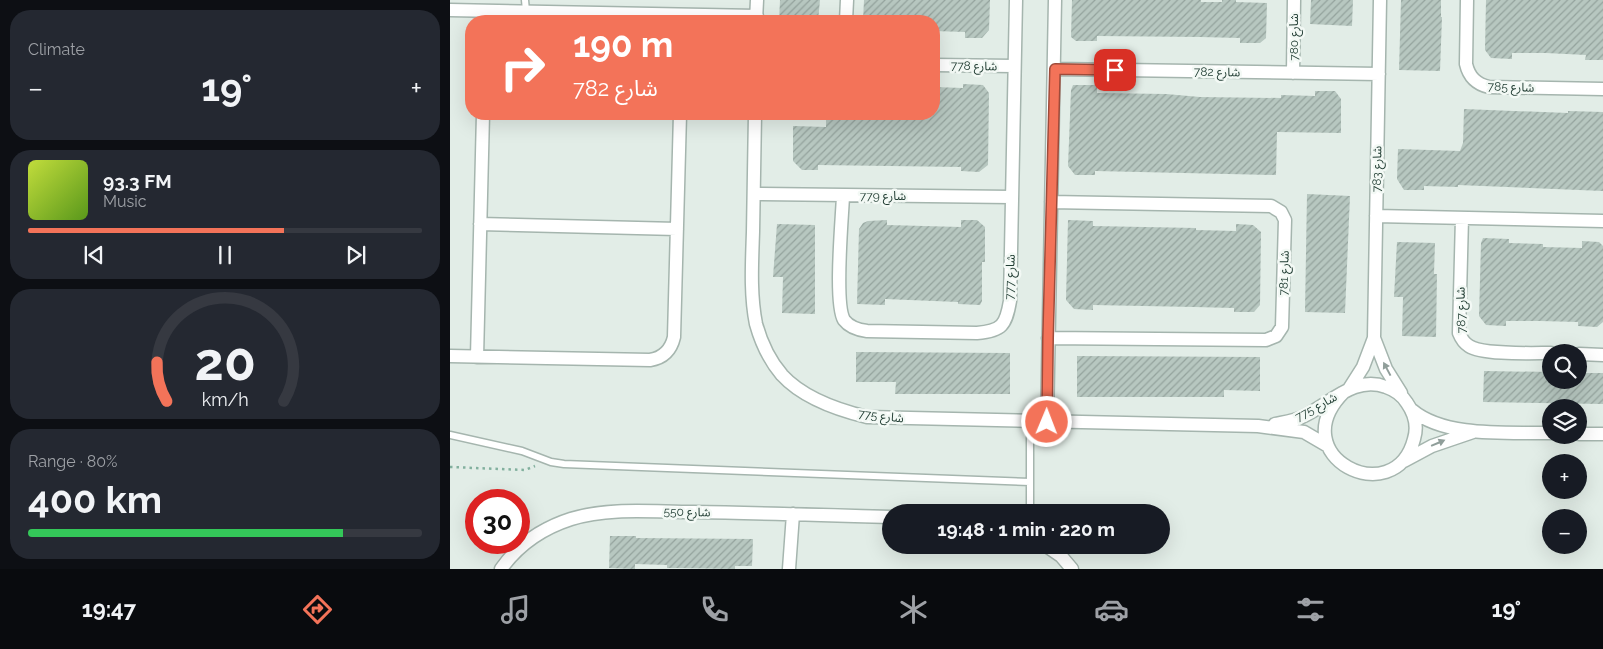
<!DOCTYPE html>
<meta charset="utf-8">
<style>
:root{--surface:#171b24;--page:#242831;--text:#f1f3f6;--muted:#9ea1a6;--line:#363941;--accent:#f37359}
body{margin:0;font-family:Raleway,"Noto Sans Arabic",sans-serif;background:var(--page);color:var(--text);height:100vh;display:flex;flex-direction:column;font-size:19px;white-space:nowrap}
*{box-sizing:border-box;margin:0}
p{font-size:16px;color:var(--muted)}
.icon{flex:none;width:28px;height:28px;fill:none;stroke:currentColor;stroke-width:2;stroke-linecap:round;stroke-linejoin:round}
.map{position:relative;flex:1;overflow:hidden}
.panel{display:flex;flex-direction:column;gap:10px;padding:10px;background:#0d0f14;width:450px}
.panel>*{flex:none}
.guide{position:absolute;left:15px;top:15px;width:475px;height:105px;border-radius:20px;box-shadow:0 5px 20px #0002;background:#f37359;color:#fff;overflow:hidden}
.tools{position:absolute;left:1092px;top:344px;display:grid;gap:10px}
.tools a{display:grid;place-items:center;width:45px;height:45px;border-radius:50%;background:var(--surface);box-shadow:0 5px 20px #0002;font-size:25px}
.speed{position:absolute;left:15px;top:489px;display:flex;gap:10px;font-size:25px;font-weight:700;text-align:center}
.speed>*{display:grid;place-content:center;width:65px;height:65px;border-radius:50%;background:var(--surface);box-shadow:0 5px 20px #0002;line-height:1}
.speed .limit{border:8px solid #d22;background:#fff;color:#111}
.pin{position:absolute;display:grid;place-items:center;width:42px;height:42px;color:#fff;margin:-21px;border-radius:10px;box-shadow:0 2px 8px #0006}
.me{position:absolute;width:55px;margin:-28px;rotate:1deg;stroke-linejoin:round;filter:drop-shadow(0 0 4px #0008)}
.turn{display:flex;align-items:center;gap:18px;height:105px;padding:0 25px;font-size:22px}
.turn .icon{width:65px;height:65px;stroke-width:2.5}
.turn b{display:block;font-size:35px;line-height:42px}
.big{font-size:38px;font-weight:700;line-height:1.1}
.panel .card{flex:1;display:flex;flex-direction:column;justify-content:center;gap:8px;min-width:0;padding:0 18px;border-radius:20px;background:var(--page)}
.panel .dial{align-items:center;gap:0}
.dial svg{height:130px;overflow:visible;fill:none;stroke:var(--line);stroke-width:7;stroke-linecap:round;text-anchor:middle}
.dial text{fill:var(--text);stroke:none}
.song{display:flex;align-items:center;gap:15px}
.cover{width:60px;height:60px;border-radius:8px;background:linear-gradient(135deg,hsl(70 70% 55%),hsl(90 70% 35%))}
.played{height:5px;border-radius:2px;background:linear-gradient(90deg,var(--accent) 65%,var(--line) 65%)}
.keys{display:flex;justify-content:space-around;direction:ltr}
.heat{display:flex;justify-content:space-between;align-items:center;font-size:28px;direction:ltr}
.charge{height:8px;border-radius:4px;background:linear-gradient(90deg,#34c759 80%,var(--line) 0)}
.trip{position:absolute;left:432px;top:504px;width:288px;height:50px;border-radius:25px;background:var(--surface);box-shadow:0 5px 20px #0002;font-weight:700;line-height:50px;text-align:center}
.tabs{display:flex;height:80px;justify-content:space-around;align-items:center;background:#090b0e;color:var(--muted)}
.tabs .icon{width:35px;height:35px}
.tabs .active{color:var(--accent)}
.tabs b{font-size:22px;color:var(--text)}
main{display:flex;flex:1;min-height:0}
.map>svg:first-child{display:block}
</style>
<main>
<section class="panel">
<div class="card"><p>Climate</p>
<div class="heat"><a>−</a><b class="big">19°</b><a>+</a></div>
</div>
<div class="card">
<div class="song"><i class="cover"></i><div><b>93.3 FM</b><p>Music</p></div></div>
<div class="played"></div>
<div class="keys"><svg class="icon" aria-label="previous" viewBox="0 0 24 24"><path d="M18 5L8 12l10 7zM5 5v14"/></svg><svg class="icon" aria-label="pause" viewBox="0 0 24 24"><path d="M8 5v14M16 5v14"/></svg><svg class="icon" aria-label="next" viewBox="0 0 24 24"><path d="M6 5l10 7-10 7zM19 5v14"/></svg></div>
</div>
<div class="card dial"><svg viewBox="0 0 100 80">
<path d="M14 69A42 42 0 1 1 86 69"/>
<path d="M14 69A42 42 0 0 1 8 45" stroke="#f37359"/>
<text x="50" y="56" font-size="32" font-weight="700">20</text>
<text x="50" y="72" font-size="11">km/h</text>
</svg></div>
<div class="card"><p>Range · 80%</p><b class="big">400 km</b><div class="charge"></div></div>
</section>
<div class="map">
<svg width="1153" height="569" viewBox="0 0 1153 569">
<defs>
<pattern id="building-hatch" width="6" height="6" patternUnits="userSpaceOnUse" patternTransform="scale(1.25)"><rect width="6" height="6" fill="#b7c7c0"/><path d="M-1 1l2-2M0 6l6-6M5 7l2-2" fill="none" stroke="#94a39d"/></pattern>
</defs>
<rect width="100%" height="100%" fill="#e2ede7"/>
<!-- building -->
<path fill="url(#building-hatch)" d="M 330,0 L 370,0 L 368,21 L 329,21 Z
M 414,0 L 540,0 L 539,30 L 532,38 L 515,38 L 515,32 L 484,31 L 484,21 L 413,21 Z
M 622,0 L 751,0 L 751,2 L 772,2 L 772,0 L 786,0 L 786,2 L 817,3 L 816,38 L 810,43 L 790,43 L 790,38 L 750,37 L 647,36 L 647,41 L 626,41 L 621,37 Z
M 861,0 L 903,0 L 902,26 L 860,24 Z
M 951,0 L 991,0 L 991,17 L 992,17 L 990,71 L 949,70 Z
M 1036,0 L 1153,0 L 1153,60 L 1135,60 L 1136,55 L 1096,53 L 1062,53 L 1062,59 L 1041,58 L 1035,50 Z
M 513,84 L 533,85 L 539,93 L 538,165 L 529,172 L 511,171 L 511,167 L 368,165 L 368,170 L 352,170 L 343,161 L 343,126 L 376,127 L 376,114 L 484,114 L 484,87 L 513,88 Z
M 623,85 L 647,85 L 647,93 L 716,94 L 750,97 L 831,98 L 831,95 L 865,96 L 865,91 L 885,91 L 891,99 L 891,133 L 827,132 L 826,175 L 645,171 L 645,175 L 625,175 L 618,166 L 621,90 Z
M 1014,109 L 1118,113 L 1118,111 L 1153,112 L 1153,191 L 1008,185 L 1008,187 L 974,186 L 974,190 L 954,190 L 947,179 L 948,149 L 1010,151 L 1013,143 Z
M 857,194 L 900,196 L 895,313 L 855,312 Z
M 437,220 L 437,225 L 511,227 L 511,220 L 527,220 L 535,227 L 535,262 L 532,262 L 532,301 L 530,305 L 508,304 L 508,302 L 435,299 L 435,305 L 407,304 L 409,229 L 413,223 L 418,221 Z
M 618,220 L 643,221 L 643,226 L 746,228 L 746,230 L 786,231 L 786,224 L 803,225 L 811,232 L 810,305 L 804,312 L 784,312 L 784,308 L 744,307 L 643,305 L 643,310 L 624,309 L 616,300 Z
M 327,224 L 365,225 L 365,314 L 332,313 L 333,277 L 323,277 Z
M 1033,238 L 1059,239 L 1059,243 L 1093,244 L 1093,247 L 1132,248 L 1132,241 L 1149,242 L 1153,246 L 1153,322 L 1147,327 L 1128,326 L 1128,322 L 1090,321 L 1056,321 L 1056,326 L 1036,325 L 1029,316 L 1031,243 Z
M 947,242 L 985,243 L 984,274 L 987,274 L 986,337 L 952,336 L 953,297 L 944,297 Z
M 406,352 L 560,353 L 560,394 L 445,394 L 446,382 L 406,382 Z
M 627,356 L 810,357 L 810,391 L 774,390 L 774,397 L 627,397 Z
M 1034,371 L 1101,372 L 1101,380 L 1129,380 L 1129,373 L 1153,373 L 1153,404 L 1033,402 Z
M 160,536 L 186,536 L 186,538 L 303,539 L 302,566 L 285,566 L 285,569 L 228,568 L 217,568 L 217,565 L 185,564 L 185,569 L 159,568 Z"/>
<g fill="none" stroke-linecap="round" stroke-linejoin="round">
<!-- lane casing -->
<g stroke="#a5b5ae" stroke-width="9">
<path id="lane" d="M 75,0 L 76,11
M 580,422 L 580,512
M 0,435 L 72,451 L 101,462 L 114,464 L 580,482"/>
</g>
<!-- street casing -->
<g stroke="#a5b5ae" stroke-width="15">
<path id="street" d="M 1017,0 L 1016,64 C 1019,77 1026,84 1039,87 L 1153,89
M 0,10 L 307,16
M 306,21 L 307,0
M 396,21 L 397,0
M 484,65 L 564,66
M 605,69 L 929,74
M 843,73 L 844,0
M 305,114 C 304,153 304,193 303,232 C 302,263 300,294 306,324 C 311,342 320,361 332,375 C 353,398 388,410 417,417 L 808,426 L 854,432 L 878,446
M 304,194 L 561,197
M 393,196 C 392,220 384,303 394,320 C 400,328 409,330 417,331 L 527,333 C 552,331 556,325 560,301 L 566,0
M 926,216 L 1153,221
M 1012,218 L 1009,333 C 1011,338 1014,343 1019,346 C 1032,355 1083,353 1101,353
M 30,224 L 227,229
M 598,338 L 816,340 L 826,336 L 832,327 L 835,220 L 831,212 L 821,206 L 601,202
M 924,338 L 936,369 L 951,393
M 1129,354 L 1153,355
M 0,356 L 200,360 C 213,358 221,350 224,337 L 230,114
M 27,357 L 33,114
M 899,389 L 913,367 L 924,338 L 930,0
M 962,410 C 995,438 1059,432 1101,433
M 597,422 L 605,0
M 825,424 C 835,422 845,421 854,416 C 881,403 905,375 936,387 C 945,390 952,395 957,403 C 964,413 968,426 964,439 C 945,513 830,456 894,392
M 1129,434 L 1153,434
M 954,461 L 982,446 L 1023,432
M 595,545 L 611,556 L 622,569
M 51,569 C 68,545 93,528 121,519 C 160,507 203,512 243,512 C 309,513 375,515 441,517
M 339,569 L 343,514"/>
</g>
<!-- path -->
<path stroke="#82b09e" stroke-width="2.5" stroke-dasharray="2.5 4" stroke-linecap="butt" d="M 0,467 L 75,470 L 85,466"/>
<!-- lane -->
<use href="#lane" stroke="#fff" stroke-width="6"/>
<!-- street -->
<use href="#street" stroke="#fff" stroke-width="12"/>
</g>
<!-- one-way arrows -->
<defs><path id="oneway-solid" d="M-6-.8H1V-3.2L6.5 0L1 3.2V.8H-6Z" transform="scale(1.25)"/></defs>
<g fill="#909e9a">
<use href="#oneway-solid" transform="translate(937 369) rotate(-118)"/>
<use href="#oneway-solid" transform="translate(988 443) rotate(-23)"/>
</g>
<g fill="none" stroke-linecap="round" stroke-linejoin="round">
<!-- route casing -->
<g stroke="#9e4b3a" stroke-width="12">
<path id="route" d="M 597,422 L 598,338 L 605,69 L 665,70"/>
</g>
<!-- route -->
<use href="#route" stroke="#f37359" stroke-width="9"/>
</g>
<g text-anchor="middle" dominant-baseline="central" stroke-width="5" stroke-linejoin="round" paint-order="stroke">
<!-- street labels -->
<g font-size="12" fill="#223e34" stroke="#f3f9f5">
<text transform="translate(844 37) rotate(-90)">شارع 780</text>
<text transform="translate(524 66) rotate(1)">شارع 778</text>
<text transform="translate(767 72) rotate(1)">شارع 782</text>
<text transform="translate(1061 87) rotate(2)">شارع 785</text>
<text transform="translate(927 169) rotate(-89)">شارع 783</text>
<text x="433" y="196">شارع 779</text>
<text transform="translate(834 273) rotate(-88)">شارع 781</text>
<text transform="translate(560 277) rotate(-88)">شارع 777</text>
<text transform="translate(1011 310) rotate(-91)">شارع 787</text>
<text transform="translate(866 407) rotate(-29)">شارع 775</text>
<text transform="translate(431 416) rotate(6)">شارع 775</text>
<text transform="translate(237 512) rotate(1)">شارع 550</text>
</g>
</g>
</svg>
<div class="tools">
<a><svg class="icon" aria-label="search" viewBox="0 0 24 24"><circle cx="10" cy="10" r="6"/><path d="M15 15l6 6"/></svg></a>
<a><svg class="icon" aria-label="layers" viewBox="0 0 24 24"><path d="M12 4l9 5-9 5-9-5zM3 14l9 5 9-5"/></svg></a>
<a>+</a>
<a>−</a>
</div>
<div class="speed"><div class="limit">30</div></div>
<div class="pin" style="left:665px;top:70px;background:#d93025"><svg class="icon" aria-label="arrive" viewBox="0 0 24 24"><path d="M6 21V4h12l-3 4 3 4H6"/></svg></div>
<svg class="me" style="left:597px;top:422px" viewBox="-20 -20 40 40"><circle r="17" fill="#f37359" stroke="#fff" stroke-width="3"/><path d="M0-11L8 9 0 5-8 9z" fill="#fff"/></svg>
<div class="trip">19:48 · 1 min · 220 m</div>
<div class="guide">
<div class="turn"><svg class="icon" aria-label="right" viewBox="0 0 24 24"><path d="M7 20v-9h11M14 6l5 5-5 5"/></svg><div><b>190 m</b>شارع 782</div></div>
</div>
</div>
</main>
<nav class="tabs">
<b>19:47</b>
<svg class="icon active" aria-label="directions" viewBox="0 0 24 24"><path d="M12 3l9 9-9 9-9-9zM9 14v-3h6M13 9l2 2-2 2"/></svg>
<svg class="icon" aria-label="music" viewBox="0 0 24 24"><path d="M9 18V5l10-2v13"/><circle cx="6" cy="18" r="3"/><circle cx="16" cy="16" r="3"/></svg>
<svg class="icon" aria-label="phone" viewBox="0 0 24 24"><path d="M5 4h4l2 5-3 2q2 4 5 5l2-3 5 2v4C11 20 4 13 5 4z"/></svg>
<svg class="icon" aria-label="climate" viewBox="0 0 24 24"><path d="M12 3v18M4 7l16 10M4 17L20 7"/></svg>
<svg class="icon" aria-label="car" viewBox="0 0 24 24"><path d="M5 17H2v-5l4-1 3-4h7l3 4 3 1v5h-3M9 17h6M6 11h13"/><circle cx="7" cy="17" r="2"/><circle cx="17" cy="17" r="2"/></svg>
<svg class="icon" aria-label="filters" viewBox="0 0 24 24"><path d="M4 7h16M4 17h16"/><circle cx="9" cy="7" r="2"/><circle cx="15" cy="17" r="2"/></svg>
<b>19°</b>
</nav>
